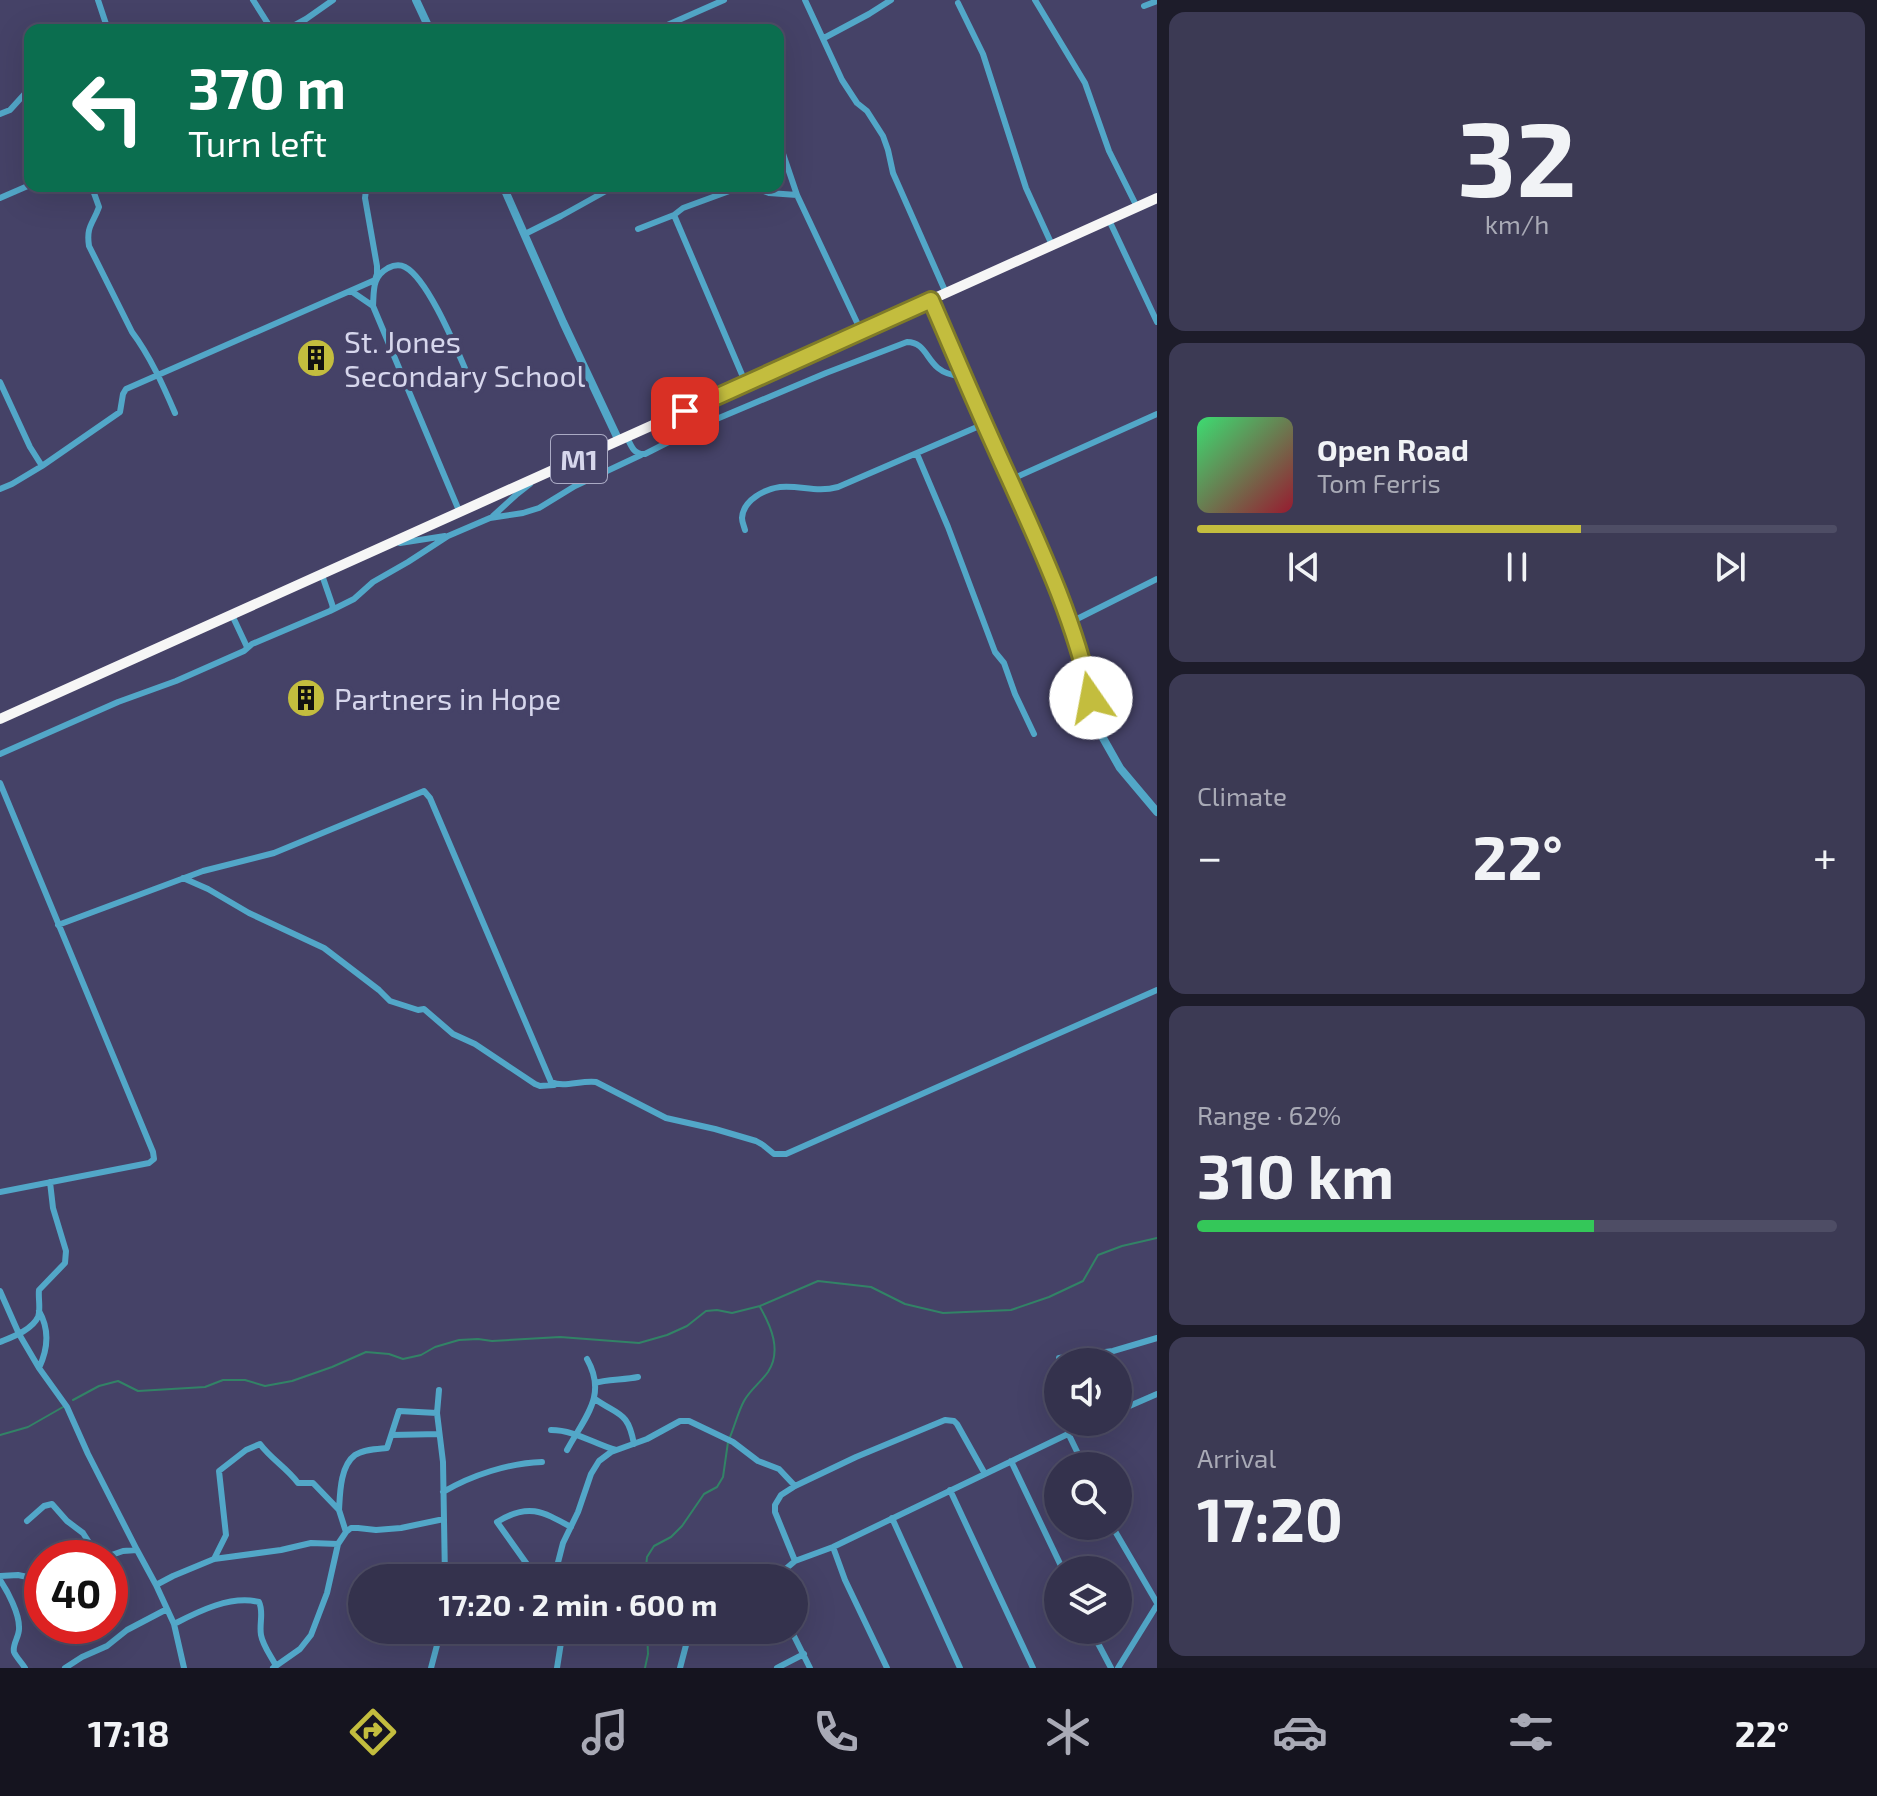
<!DOCTYPE html>
<meta charset="utf-8">
<style>
:root{--surface:#34324d;--page:#3c3a54;--text:#f1f3f6;--muted:#a9aab6;--line:#4e4d65;--accent:#c3bd3e}
body{margin:0;font-family:"Exo 2",sans-serif;background:var(--page);color:var(--text);height:100vh;display:flex;flex-direction:column;font-size:30px;white-space:nowrap}
*{box-sizing:border-box;margin:0}
p{font-size:26px;color:var(--muted)}
.icon{flex:none;width:44px;height:44px;fill:none;stroke:currentColor;stroke-width:2;stroke-linecap:round;stroke-linejoin:round}
.map{position:relative;flex:1;overflow:hidden}
.details{display:flex;flex-direction:column;gap:12px;padding:12px;background:#1d1c2a;width:720px}
.details>*{flex:none}
.hud{position:absolute;left:24px;top:24px;width:760px;height:168px;border-radius:16px;box-shadow:0 8px 32px #0002,0 0 0 2px var(--line);background:#0b6e4f;color:#fff;overflow:hidden}
.controls{position:absolute;left:1044px;top:1348px;display:grid;gap:16px}
.controls a{display:grid;place-items:center;width:88px;height:88px;border-radius:50%;background:var(--surface);box-shadow:0 8px 32px #0002,0 0 0 2px var(--line);font-size:40px}
.speed{position:absolute;left:24px;top:1540px;display:flex;gap:16px;font-size:40px;font-weight:700;text-align:center}
.speed>*{display:grid;place-content:center;width:104px;height:104px;border-radius:50%;background:var(--surface);box-shadow:0 8px 32px #0002,0 0 0 2px var(--line);line-height:1}
.speed .limit{border:12px solid #d22;background:#fff;color:#111}
.pin{position:absolute;display:grid;place-items:center;width:68px;height:68px;color:#fff;margin:-34px;border-radius:16px;box-shadow:0 4px 12px #0006}
.me{position:absolute;width:88px;margin:-44px;rotate:348deg;stroke-linejoin:round;filter:drop-shadow(0 0 6px #0008)}
.turn{display:flex;align-items:center;gap:28px;height:168px;padding:0 32px;font-size:36px}
.turn .icon{width:104px;height:104px;stroke-width:2.5}
.turn b{display:block;font-size:56px;line-height:68px}
.big{font-size:60px;font-weight:700;line-height:1.1}
.details .tile{flex:1;display:flex;flex-direction:column;justify-content:center;gap:12px;min-width:0;padding:0 28px;border-radius:16px;background:var(--page)}
.details .dial{align-items:center;gap:0}
.dial b{font-size:104px;line-height:1}
.song{display:flex;align-items:center;gap:24px}
.cover{width:96px;height:96px;border-radius:12px;background:linear-gradient(135deg,hsl(140 70% 55%),hsl(350 70% 35%))}
.played{height:8px;border-radius:4px;background:linear-gradient(90deg,var(--accent) 60%,var(--line) 60%)}
.keys{display:flex;justify-content:space-around;direction:ltr}
.heat{display:flex;justify-content:space-between;align-items:center;font-size:44px;direction:ltr}
.charge{height:12px;border-radius:6px;background:linear-gradient(90deg,#34c759 62%,var(--line) 0)}
.trip{position:absolute;left:348px;top:1564px;width:460px;height:80px;border-radius:40px;background:var(--surface);box-shadow:0 8px 32px #0002,0 0 0 2px var(--line);font-weight:700;line-height:80px;text-align:center}
.menu{display:flex;height:128px;justify-content:space-around;align-items:center;background:#15141f;color:var(--muted)}
.menu .icon{width:56px;height:56px}
.menu .current{color:var(--accent)}
.menu b{font-size:36px;color:var(--text)}
main{display:flex;flex:1;min-height:0}
.map>svg:first-child{display:block}
</style>
<main>
<div class="map">
<svg width="1157" height="1668" viewBox="0 0 1157 1668">
<rect width="100%" height="100%" fill="#454267"/>
<g fill="none" stroke-linecap="round" stroke-linejoin="round">
<!-- stream -->
<path stroke="#328366" stroke-width="2" d="M 73,1400 L 99,1386 L 118,1381 L 138,1391 L 205,1387 L 223,1380 L 245,1380 L 265,1386 L 292,1381 L 332,1367 L 366,1352 L 389,1354 L 403,1359 L 421,1355 L 435,1347 L 459,1340 L 478,1339 L 492,1341 L 560,1337 L 639,1343 L 667,1335 L 687,1326 L 706,1311 L 717,1310 L 732,1313 L 760,1306 L 818,1281 L 871,1287 L 905,1304 L 943,1313 L 1011,1310 L 1049,1297 L 1083,1281 L 1098,1255 L 1122,1246 L 1157,1238
M 0,1435 L 28,1427 L 63,1407
M 730,1437 C 735,1425 738,1412 744,1401 C 750,1390 761,1382 768,1372 C 782,1351 771,1326 760,1307
M 645,1578 L 647,1557 L 654,1546 L 671,1537 L 682,1526 L 704,1494 L 717,1487 L 723,1477 L 728,1442
M 645,1668 L 648,1654 L 647,1630"/>
<!-- minor -->
<path stroke="#52a7c8" stroke-width="6" d="M 98,0 L 108,30
M 253,0 L 272,30
M 805,0 L 842,80 L 857,103 L 867,111 L 883,136 L 888,150 L 893,173 L 946,293
M 1035,0 L 1085,83 L 1109,151 L 1137,207
M 958,3 L 983,54 L 1026,188 L 1052,245
M 1144,6 L 1157,1
M 286,30 L 306,19 L 333,0
M 656,30 L 724,0
M 824,38 L 869,14 L 891,0
M 0,114 L 10,110 L 30,88
M 778,139 L 797,195 L 861,331
M 751,186 L 769,193 L 797,195
M 94,193 L 99,207 C 93,224 86,226 89,246 L 132,332 C 150,356 163,385 175,413
M 0,198 L 30,185
M 674,215 L 746,384
M 1109,220 L 1157,322
M 638,229 L 674,215 L 683,208 L 743,186
M 525,234 L 561,216 L 615,186
M 351,291 L 373,306 L 460,513
M 373,306 C 374,290 372,277 388,268 C 394,265 399,264 405,267 C 428,279 456,348 467,373
M 0,382 L 30,447 L 42,466
M 627,437 C 631,446 634,455 645,454 L 700,426 L 826,373 L 907,342 C 924,342 926,358 938,368 C 945,374 955,376 964,377
M 917,454 L 948,527 L 995,652 L 1004,663 L 1015,694 L 1034,734
M 1010,480 L 1157,414
M 0,489 L 12,484 L 42,466 L 120,412 L 123,394 L 126,389 L 375,280 L 377,274 L 377,266 L 365,198 L 366,190 L 370,186
M 493,516 L 516,495 L 530,484
M 745,530 C 744,526 742,522 742,518 C 743,500 765,489 780,487 C 801,485 816,493 838,487 L 984,424
M 400,543 L 445,536
M 330,611 L 354,599 L 373,582 L 408,562 L 448,536 L 490,518 L 523,513 L 539,508 L 575,486 L 641,455
M 232,615 L 247,647
M 1071,622 L 1157,579
M 0,754 L 118,702 L 176,681 L 244,651 L 252,644 L 330,611 L 333,608 L 332,604 L 322,575
M 0,783 L 153,1152 L 154,1159 L 149,1163 L 0,1192
M 183,878 L 208,889 L 249,913 L 324,948 L 379,990 L 390,1001 L 418,1010 L 424,1009 L 453,1034 L 475,1044 L 535,1084 L 540,1086 L 554,1085
M 58,925 L 203,871 L 274,853 L 424,791 L 430,798 L 551,1082 C 564,1088 581,1080 596,1082 L 666,1118 L 715,1129 L 756,1141 L 763,1145 L 774,1154 L 786,1154 L 1157,990
M 0,1291 L 19,1334 L 39,1368 L 67,1407 L 88,1454 L 137,1550 L 156,1585 L 174,1624 L 184,1668
M 0,1342 C 12,1337 32,1330 38,1317 C 41,1310 38,1298 39,1290 L 65,1263 L 66,1251 L 53,1208 L 50,1182
M 1059,1358 L 1113,1351 L 1157,1338
M 39,1368 C 48,1349 50,1330 39,1311
M 595,1383 C 605,1379 625,1380 638,1377
M 439,1390 L 437,1413 L 443,1462 L 445,1578
M 595,1399 C 619,1416 628,1411 634,1444
M 1118,1411 L 1157,1394
M 551,1430 C 575,1430 594,1444 616,1450
M 1068,1433 L 1084,1466
M 392,1435 L 439,1434
M 567,1450 C 584,1418 608,1396 587,1359
M 1011,1461 L 1063,1570
M 950,1490 L 1033,1668
M 443,1492 C 472,1475 509,1463 542,1462
M 339,1510 C 340,1494 340,1466 355,1455 C 364,1449 377,1449 387,1448 L 399,1411 L 437,1413
M 892,1518 L 960,1668
M 27,1521 L 44,1506 L 52,1504 L 67,1521 L 83,1533 L 99,1558
M 1112,1526 L 1157,1603
M 833,1547 L 845,1580 L 887,1668
M 103,1558 L 123,1551 L 137,1550
M 214,1559 L 226,1535 L 219,1471 L 246,1450 L 260,1444 C 271,1459 287,1468 298,1483 L 313,1483 L 339,1510 L 346,1532
M 795,1561 L 775,1512 L 775,1505 L 781,1495 L 795,1486 L 856,1457 L 945,1420 L 954,1421 L 957,1424 L 985,1474
M 529,1567 L 497,1522 C 528,1503 542,1511 571,1527
M 0,1576 L 18,1575 L 42,1580
M 554,1578 L 563,1543 L 578,1512 L 591,1474 L 599,1461 L 611,1452 L 647,1439 L 680,1421 L 689,1421 L 733,1442 L 758,1461 L 779,1469 L 795,1486
M 775,1578 L 795,1561 L 833,1547 L 1093,1422
M 0,1580 C 8,1592 19,1613 19,1627 C 20,1636 12,1644 14,1652 C 16,1657 22,1663 25,1668
M 156,1585 L 173,1576 L 214,1559 L 281,1550 L 311,1543 L 338,1544
M 174,1624 C 199,1611 231,1595 259,1602 C 264,1612 259,1624 261,1635 C 263,1646 271,1656 276,1666
M 791,1630 L 810,1668
M 1091,1630 L 1111,1668
M 65,1668 L 82,1657 L 107,1646 L 127,1630 L 167,1609
M 273,1668 L 300,1649 L 311,1635 L 327,1593 L 338,1544 L 346,1532 L 351,1528 L 358,1528 L 376,1530 L 401,1528 L 444,1519
M 431,1668 L 441,1630
M 557,1668 L 563,1630
M 680,1668 L 690,1630
M 777,1668 L 804,1654
M 1118,1668 L 1157,1605"/>
<!-- tertiary -->
<path stroke="#52a7c8" stroke-width="8" d="M 416,0 L 430,30
M 503,186 L 563,322 L 619,441
M 931,300 L 1026,515 L 1071,622 L 1085,667 L 1096,718 L 1103,738 L 1120,768 L 1157,812"/>
<!-- trunk -->
<path stroke="#f6f6f6" stroke-width="10" d="M 0,719 L 1157,198"/>
</g>
<g fill="none" stroke-linecap="round" stroke-linejoin="round">
<!-- route casing -->
<g stroke="#7f7b28" stroke-width="20">
<path id="route" d="M 685,411 L 931,300 C 957,360 982,420 1010,480 C 1042,551 1075,622 1091,698"/>
</g>
<!-- route -->
<use href="#route" stroke="#c3bd3e" stroke-width="14"/>
</g>
<!-- icons -->
<defs>
<g id="building-disc" transform="scale(2)"><circle r="9.5" fill="#c3bd3e" stroke="#454267"/><path d="M-4-6H4V6H1V3H-1V6H-4ZM-2.5-4.3h1.7v1.8h-1.7ZM.8-4.3h1.7v1.8H.8ZM-2.5-1h1.7V.8h-1.7ZM.8-1h1.7V.8H.8Z" fill="#111"/></g>
</defs>
<g fill-rule="evenodd">
<use href="#building-disc" x="316" y="358"/>
<use href="#building-disc" x="306" y="698"/>
</g>
<g text-anchor="middle" dominant-baseline="central" stroke-width="8" stroke-linejoin="round" paint-order="stroke">
<!-- shield labels -->
<rect fill="#454267" stroke="#aaaac4" stroke-width="2" x="551" y="435" width="56" height="48" rx="6"/>
<g font-size="28" font-weight="bold" fill="#d6d6ec">
<text x="579" y="459">M1</text>
</g>
<!-- poi labels -->
<g font-size="30" fill="#d6d6ec" stroke="#454267" text-anchor="start">
<text x="344" y="341">St. Jones<tspan x="344" dy="34">Secondary School</tspan></text>
<text x="334" y="698">Partners in Hope</text>
</g>
</g>
</svg>
<div class="controls">
<a><svg class="icon" aria-label="sound" viewBox="0 0 24 24"><path d="M4 9h4l5-4v14l-5-4H4zM17 9q2 3 0 6"/></svg></a>
<a><svg class="icon" aria-label="search" viewBox="0 0 24 24"><circle cx="10" cy="10" r="6"/><path d="M15 15l6 6"/></svg></a>
<a><svg class="icon" aria-label="layers" viewBox="0 0 24 24"><path d="M12 4l9 5-9 5-9-5zM3 14l9 5 9-5"/></svg></a>
</div>
<div class="speed"><div class="limit">40</div></div>
<div class="pin" style="left:685px;top:411px;background:#d93025"><svg class="icon" aria-label="arrive" viewBox="0 0 24 24"><path d="M6 21V4h12l-3 4 3 4H6"/></svg></div>
<svg class="me" style="left:1091px;top:698px" viewBox="-20 -20 40 40"><circle r="19" fill="#fff"/><path d="M0-13L10 11 0 6-10 11z" fill="#c3bd3e"/></svg>
<div class="trip">17:20 · 2 min · 600 m</div>
<div class="hud">
<div class="turn"><svg class="icon" aria-label="left" viewBox="0 0 24 24"><path d="M17 20v-9H6M10 6l-5 5 5 5"/></svg><div><b>370 m</b>Turn left</div></div>
</div>
</div>
<section class="details">
<div class="tile dial"><b>32</b><p>km/h</p></div>
<div class="tile">
<div class="song"><i class="cover"></i><div><b>Open Road</b><p>Tom Ferris</p></div></div>
<div class="played"></div>
<div class="keys"><svg class="icon" aria-label="previous" viewBox="0 0 24 24"><path d="M18 5L8 12l10 7zM5 5v14"/></svg><svg class="icon" aria-label="pause" viewBox="0 0 24 24"><path d="M8 5v14M16 5v14"/></svg><svg class="icon" aria-label="next" viewBox="0 0 24 24"><path d="M6 5l10 7-10 7zM19 5v14"/></svg></div>
</div>
<div class="tile"><p>Climate</p>
<div class="heat"><a>−</a><b class="big">22°</b><a>+</a></div>
</div>
<div class="tile"><p>Range · 62%</p><b class="big">310 km</b><div class="charge"></div></div>
<div class="tile"><p>Arrival</p><b class="big">17:20</b></div>
</section>
</main>
<nav class="menu">
<b>17:18</b>
<svg class="icon current" aria-label="directions" viewBox="0 0 24 24"><path d="M12 3l9 9-9 9-9-9zM9 14v-3h6M13 9l2 2-2 2"/></svg>
<svg class="icon" aria-label="music" viewBox="0 0 24 24"><path d="M9 18V5l10-2v13"/><circle cx="6" cy="18" r="3"/><circle cx="16" cy="16" r="3"/></svg>
<svg class="icon" aria-label="phone" viewBox="0 0 24 24"><path d="M5 4h4l2 5-3 2q2 4 5 5l2-3 5 2v4C11 20 4 13 5 4z"/></svg>
<svg class="icon" aria-label="climate" viewBox="0 0 24 24"><path d="M12 3v18M4 7l16 10M4 17L20 7"/></svg>
<svg class="icon" aria-label="car" viewBox="0 0 24 24"><path d="M5 17H2v-5l4-1 3-4h7l3 4 3 1v5h-3M9 17h6M6 11h13"/><circle cx="7" cy="17" r="2"/><circle cx="17" cy="17" r="2"/></svg>
<svg class="icon" aria-label="filters" viewBox="0 0 24 24"><path d="M4 7h16M4 17h16"/><circle cx="9" cy="7" r="2"/><circle cx="15" cy="17" r="2"/></svg>
<b>22°</b>
</nav>
